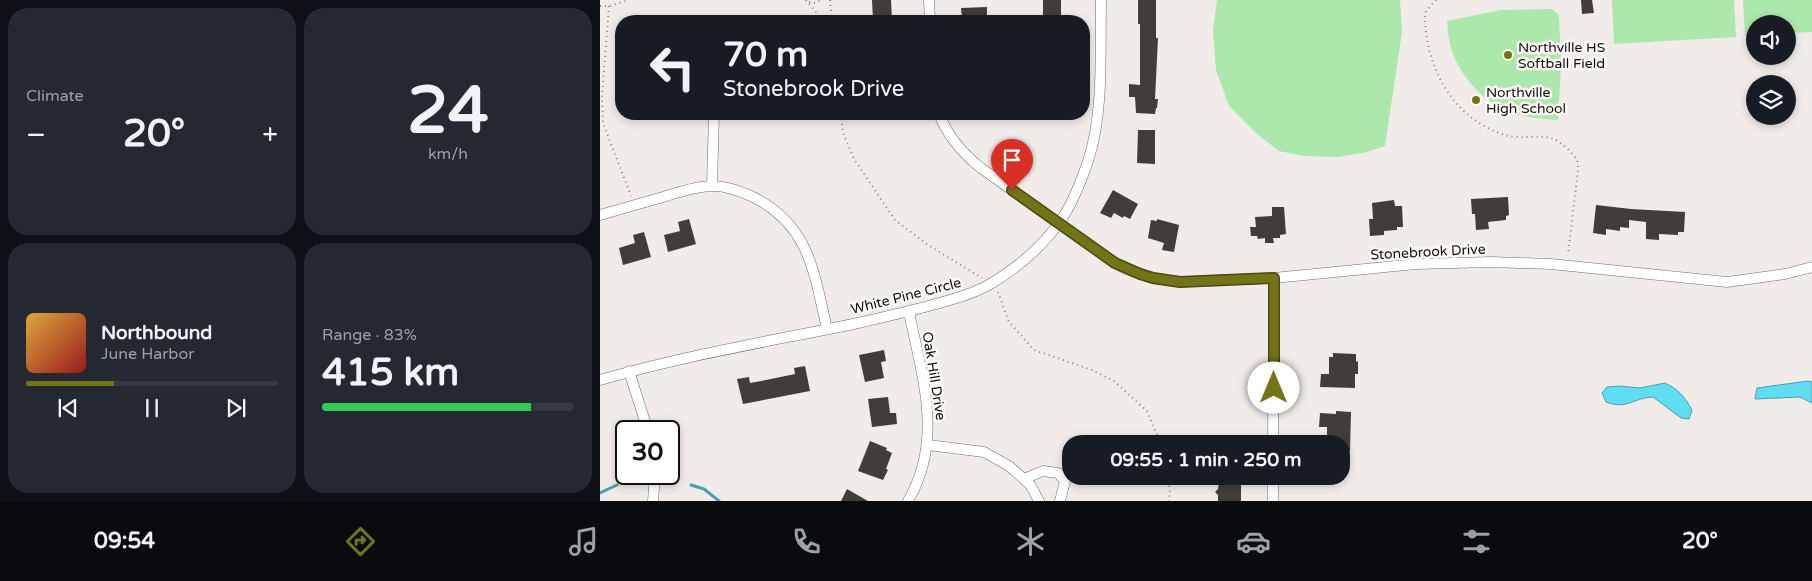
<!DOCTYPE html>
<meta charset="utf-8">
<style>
:root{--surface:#171b24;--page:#242831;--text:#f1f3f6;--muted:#9ea1a6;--line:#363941;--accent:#737318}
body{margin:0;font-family:"Varela Round",sans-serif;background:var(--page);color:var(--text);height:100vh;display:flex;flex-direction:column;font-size:19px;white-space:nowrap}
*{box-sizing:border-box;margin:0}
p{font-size:16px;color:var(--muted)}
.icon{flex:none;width:28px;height:28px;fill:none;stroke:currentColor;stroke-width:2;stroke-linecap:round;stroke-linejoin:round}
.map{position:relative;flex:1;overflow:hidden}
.side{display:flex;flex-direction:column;gap:8px;padding:8px;background:#0d0f14;width:600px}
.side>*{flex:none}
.top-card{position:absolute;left:15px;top:15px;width:475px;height:105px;border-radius:20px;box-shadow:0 2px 8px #0003;background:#171b24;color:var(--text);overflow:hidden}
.buttons{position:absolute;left:1146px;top:15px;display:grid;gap:10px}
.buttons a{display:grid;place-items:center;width:50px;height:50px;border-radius:50%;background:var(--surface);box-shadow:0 2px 8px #0003;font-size:25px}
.speed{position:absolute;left:15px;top:420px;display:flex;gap:10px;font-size:25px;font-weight:700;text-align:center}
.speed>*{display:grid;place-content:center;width:65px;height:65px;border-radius:50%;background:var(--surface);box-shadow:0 2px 8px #0003;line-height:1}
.speed .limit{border:2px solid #111;border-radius:8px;background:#fff;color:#111}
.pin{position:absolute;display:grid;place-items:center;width:42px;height:42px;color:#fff;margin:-51px -21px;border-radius:50% 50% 50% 0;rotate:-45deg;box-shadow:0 0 5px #0007}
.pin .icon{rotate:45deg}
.me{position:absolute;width:55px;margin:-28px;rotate:0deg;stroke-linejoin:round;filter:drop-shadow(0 0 4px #0008)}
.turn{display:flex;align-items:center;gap:18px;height:105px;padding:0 25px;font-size:22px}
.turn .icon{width:65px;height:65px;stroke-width:2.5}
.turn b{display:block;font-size:35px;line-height:42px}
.big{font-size:38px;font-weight:700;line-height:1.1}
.side .tile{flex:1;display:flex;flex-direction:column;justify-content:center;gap:8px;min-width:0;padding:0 18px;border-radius:20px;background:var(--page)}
.side .dial{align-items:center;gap:0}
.dial b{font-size:65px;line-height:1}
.song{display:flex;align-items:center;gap:15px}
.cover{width:60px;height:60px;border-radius:8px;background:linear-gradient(135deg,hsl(40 70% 55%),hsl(0 70% 35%))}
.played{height:5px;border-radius:2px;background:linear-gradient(90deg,var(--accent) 35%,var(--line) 35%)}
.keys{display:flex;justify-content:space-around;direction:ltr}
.heat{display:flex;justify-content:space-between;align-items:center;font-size:28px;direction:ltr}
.charge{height:8px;border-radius:4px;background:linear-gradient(90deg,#34c759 83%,var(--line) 0)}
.side .tiles{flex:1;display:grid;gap:8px;grid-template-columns:repeat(2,1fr)}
.trip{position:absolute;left:462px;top:435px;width:288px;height:50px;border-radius:20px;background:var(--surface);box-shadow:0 2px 8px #0003;font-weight:700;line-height:50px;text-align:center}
.tabs{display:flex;height:80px;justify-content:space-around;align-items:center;background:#090b0e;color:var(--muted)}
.tabs .icon{width:35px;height:35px}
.tabs .active{color:var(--accent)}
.tabs b{font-size:22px;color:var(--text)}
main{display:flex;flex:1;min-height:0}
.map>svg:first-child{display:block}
</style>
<main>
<section class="side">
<div class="tiles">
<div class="tile"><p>Climate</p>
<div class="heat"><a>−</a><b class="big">20°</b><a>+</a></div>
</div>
<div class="tile dial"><b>24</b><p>km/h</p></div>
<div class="tile">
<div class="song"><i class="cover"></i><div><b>Northbound</b><p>June Harbor</p></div></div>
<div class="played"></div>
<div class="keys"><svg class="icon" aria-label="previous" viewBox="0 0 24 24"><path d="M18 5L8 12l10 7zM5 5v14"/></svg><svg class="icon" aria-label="pause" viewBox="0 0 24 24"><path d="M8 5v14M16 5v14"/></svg><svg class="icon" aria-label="next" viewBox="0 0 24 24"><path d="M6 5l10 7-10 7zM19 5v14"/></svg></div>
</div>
<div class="tile"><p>Range · 83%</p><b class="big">415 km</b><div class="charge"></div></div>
</div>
</section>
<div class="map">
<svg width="1212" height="501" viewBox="0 0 1212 501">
<rect width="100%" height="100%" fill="#f1ecea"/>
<!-- green -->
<path fill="#ace7ab" d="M 617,0 L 800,0 L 802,32 L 785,146 L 767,152 L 738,157 L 704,156 L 679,151 L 657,134 L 629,106 L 616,70 L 613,31 Z
M 1012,0 L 1134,0 L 1136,37 L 1014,44 Z
M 1143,0 L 1212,0 L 1212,32 L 1188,33 L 1188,24 L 1155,24 L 1155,35 L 1145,36 Z
M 952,9 L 959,15 L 961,66 L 958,120 C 946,119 932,118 920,115 C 887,107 858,77 850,44 C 848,37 848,29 847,21 L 901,10 Z"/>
<!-- water -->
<path fill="#60ddf1" stroke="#489fad" d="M 1208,381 L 1212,382 L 1212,403 L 1200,397 L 1155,399 L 1157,388 Z
M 1065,383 C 1078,389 1085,397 1092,410 L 1089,419 L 1081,418 L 1053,397 C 1032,398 1028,410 1006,402 L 1002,393 L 1007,387 L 1019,386 L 1040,388 Z"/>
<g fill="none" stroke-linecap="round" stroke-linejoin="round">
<!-- stream -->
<path stroke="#489fad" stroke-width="3" d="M 91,485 L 104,489 L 119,501
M 0,493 L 17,485"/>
</g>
<!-- building -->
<path fill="#413d3b" d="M 272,0 L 291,0 L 292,21 L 273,21 Z
M 443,0 L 461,0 L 461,21 L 443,21 Z
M 538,0 L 556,0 L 556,38 L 558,38 L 555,99 L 558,99 L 557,108 L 556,108 L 555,114 L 536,113 L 535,97 L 529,97 L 529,84 L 540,85 L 540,24 L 538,24 Z
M 981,0 L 992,0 L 994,13 L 982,14 Z
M 387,7 L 387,21 L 362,20 L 361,8 Z
M 538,130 L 555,130 L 555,164 L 537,163 Z
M 513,190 L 538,204 L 530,219 L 524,216 L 523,218 L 514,213 L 511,218 L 500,213 Z
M 908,197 L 909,215 L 906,216 L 906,220 L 888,222 L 889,229 L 876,230 L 875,214 L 872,214 L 871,199 Z
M 794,200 L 795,206 L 802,206 L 803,227 L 797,227 L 797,230 L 784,231 L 784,235 L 770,236 L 769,219 L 773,219 L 772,203 Z
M 996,205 L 1031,209 L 1085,212 L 1084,232 L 1078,232 L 1078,235 L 1059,234 L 1059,240 L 1046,239 L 1046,222 L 1029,220 L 1029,228 L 1020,227 L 1020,231 L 1006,229 L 1006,235 L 993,233 Z
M 672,207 L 684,207 L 686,234 L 680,235 L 680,238 L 673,238 L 674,243 L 665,243 L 665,238 L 658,239 L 657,236 L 651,236 L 650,227 L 656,227 L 655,217 L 672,216 Z
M 89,219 L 96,244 L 68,252 L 64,235 L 80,231 L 78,222 Z
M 557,219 L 579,225 L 574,252 L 562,250 L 564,243 L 548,238 L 551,220 L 557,221 Z
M 44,232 L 51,257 L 23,265 L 19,248 L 35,243 L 33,235 Z
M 284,350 L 286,361 L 281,362 L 284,378 L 265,382 L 259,355 Z
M 733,353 L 756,354 L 756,362 L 758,361 L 758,374 L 755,374 L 755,388 L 720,387 L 721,374 L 729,374 L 729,357 L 733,357 Z
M 205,366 L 210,391 L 143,404 L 137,379 L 149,377 L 150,383 L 166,380 L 195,374 L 194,368 Z
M 288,397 L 290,413 L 296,413 L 297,424 L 272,427 L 268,399 Z
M 736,411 L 751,412 L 750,451 L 741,451 L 741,444 L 727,444 L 727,427 L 719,427 L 720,413 L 736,414 Z
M 270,441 L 287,448 L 286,450 L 292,453 L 286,469 L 288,470 L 283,480 L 258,471 Z
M 623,476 L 641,476 L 641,501 L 618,501 L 618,495 L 615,492 L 618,489 L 619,482 L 623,482 Z
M 247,489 L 268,501 L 241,501 Z"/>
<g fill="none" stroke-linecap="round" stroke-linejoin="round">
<!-- minor casing -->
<g stroke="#706c6a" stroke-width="11">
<path id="minor" d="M 329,0 L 330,21
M 339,114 C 348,137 362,153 381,168 L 515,263 L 526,269 L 553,278 L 580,282 L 674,278 L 816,264 L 891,262 L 951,264 L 1127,282 L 1185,274 L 1212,267
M 112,185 L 114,114
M 0,215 C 21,209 42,203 63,197 C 78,192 94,187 111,186 C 124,185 140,191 151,196 C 210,224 214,273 227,329
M 29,371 L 48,431
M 0,380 C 85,355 172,341 258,323 C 289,316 320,309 350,300 C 364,296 379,291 392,283 C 417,268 442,246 459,223 C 472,205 481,182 488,161 C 504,114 500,50 501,0
M 673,444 L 674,278
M 328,445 L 384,452 L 409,466 L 424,479 L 431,486 L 439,501
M 424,479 L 443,471 L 458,473 L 465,481 L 460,501
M 53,501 L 55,474
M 308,501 C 344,439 322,377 309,312
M 673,501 L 673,476"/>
</g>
<!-- path -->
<path stroke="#83807e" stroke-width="2" stroke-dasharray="1 4" stroke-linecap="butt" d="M 206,0 L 223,21
M 230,0 L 232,21
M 836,0 L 826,11 L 825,17 C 826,68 853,119 905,135 C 920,140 942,134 954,139 C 961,142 976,155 978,163 C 978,163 978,170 978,170 L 968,255
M 209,2 L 215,3 L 221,0
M 0,6 L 9,6 L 29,0
M 9,6 L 2,96 L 3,123 L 31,196
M 241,114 L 243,133 L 254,159 L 295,220 L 328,245 L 382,278
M 398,292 L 409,322 L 434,350 L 492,370 L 514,381 L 547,411 L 561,444
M 567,476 L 570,490 L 569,501"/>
<!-- minor -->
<use href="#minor" stroke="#fff" stroke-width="10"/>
</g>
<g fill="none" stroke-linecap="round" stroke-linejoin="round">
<!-- route casing -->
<g stroke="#4b4b10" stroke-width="12">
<path id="route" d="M 412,190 L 515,263 L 540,274 L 553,278 L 580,282 L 674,278 L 674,388"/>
</g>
<!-- route -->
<use href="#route" stroke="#737318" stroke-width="9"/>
</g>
<!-- markers -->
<g fill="#737318" stroke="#fefaf8" stroke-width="2">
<circle cx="908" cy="55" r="5"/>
<circle cx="876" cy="100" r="5"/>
</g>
<g text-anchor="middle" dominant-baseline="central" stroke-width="5" stroke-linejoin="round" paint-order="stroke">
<!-- poi labels -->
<g font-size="14" fill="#100e0d" stroke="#fefaf8" text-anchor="start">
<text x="918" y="47">Northville HS<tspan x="918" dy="16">Softball Field</tspan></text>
<text x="886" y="92">Northville<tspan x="886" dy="16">High School</tspan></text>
</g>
<!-- street labels -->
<g font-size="14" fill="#100e0d" stroke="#fefaf8">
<text transform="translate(828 252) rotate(-3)">Stonebrook Drive</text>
<text transform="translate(306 296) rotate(-14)">White Pine Circle</text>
<text transform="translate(334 376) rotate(81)">Oak Hill Drive</text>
</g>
</g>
</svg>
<div class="buttons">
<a><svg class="icon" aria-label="sound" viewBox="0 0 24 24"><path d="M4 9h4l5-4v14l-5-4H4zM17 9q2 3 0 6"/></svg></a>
<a><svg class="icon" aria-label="layers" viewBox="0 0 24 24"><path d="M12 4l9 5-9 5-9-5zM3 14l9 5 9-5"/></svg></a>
</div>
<div class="speed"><div class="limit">30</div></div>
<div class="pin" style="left:412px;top:190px;background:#d93025"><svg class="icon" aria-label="arrive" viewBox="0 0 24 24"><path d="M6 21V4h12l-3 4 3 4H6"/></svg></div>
<svg class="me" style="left:674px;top:388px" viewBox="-20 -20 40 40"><circle r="19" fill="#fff"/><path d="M0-13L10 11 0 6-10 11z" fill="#737318"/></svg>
<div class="trip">09:55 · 1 min · 250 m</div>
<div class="top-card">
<div class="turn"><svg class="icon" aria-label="left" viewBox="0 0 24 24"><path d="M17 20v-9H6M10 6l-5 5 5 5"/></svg><div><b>70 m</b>Stonebrook Drive</div></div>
</div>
</div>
</main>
<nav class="tabs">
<b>09:54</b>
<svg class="icon active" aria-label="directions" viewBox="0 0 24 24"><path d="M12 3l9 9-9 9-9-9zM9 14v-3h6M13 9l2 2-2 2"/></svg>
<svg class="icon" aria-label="music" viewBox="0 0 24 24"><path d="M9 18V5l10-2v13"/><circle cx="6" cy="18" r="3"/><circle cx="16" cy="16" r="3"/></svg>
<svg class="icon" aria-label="phone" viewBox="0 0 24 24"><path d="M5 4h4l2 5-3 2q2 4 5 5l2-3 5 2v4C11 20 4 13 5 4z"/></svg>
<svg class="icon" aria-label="climate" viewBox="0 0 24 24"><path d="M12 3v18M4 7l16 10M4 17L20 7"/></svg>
<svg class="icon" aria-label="car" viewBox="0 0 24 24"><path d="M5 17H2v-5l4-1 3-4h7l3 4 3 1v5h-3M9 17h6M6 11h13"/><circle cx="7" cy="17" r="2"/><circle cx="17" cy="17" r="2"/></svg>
<svg class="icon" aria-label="filters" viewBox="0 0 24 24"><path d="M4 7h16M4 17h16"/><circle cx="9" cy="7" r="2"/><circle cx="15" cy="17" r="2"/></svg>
<b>20°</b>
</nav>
